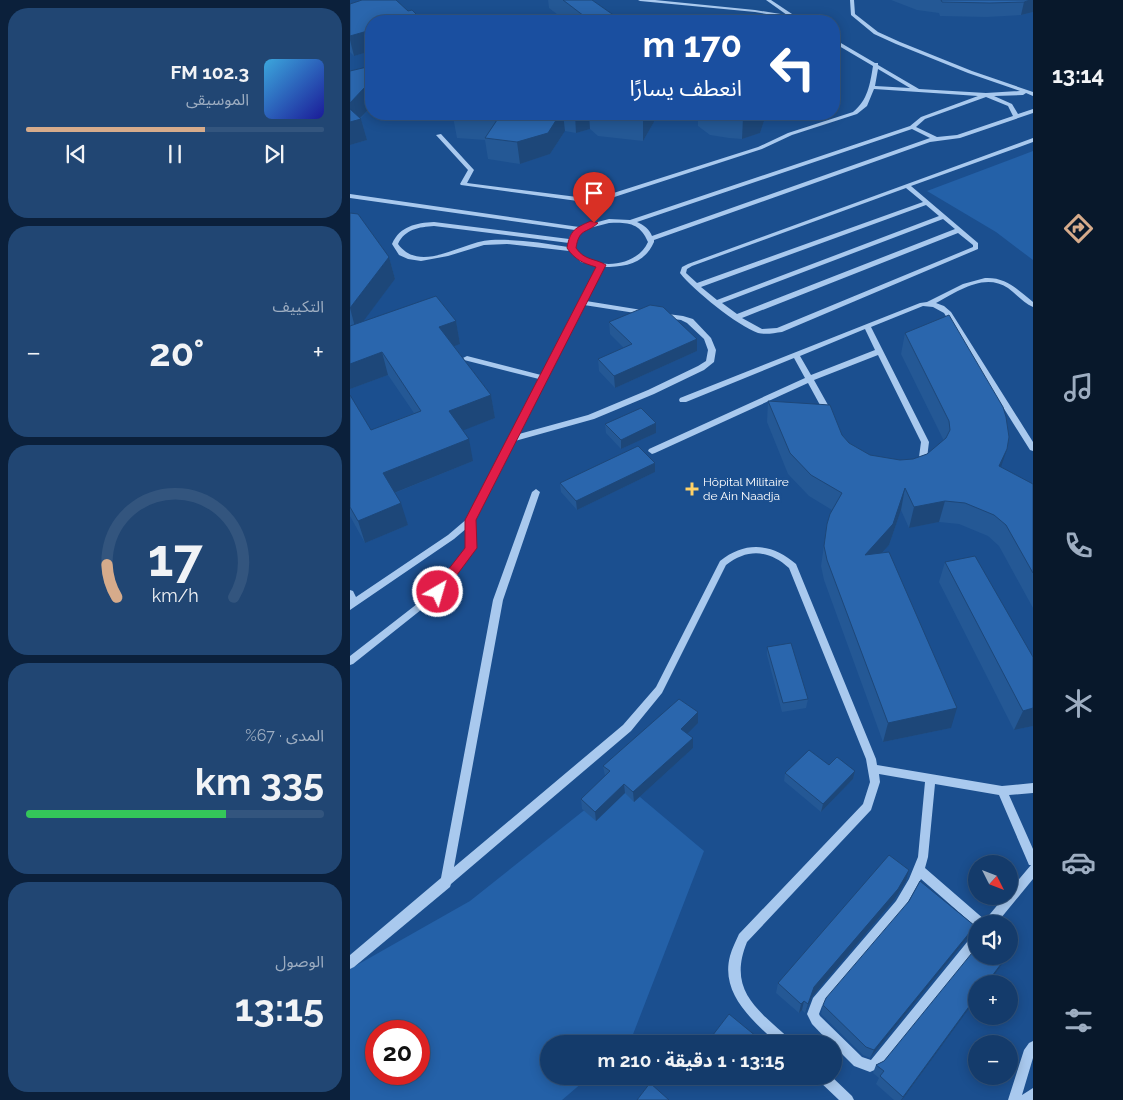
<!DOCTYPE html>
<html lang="ar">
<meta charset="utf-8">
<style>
:root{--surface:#143b6b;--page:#214673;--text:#f1f3f6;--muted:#9dadc1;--line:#33557e;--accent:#d6ab8b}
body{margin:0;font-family:Raleway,"Noto Sans Arabic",sans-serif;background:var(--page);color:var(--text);direction:rtl;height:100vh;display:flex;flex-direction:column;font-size:19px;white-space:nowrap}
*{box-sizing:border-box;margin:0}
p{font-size:16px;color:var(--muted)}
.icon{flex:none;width:28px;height:28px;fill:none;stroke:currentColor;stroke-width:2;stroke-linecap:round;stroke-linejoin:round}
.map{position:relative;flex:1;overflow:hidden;direction:ltr}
.panel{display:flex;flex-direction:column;gap:8px;padding:8px;background:#0b203b;width:350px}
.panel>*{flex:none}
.banner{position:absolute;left:15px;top:15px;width:475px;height:105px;border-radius:20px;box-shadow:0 2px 12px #0003,0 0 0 1px var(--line);direction:rtl;background:#1a4fa0;color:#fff;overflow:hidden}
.needle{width:32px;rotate:132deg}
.buttons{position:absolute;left:618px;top:855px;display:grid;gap:10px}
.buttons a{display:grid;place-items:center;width:50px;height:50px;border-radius:50%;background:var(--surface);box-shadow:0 2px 12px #0003,0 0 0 1px var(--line);font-size:25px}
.speed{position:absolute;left:15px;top:1020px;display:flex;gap:10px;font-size:25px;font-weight:700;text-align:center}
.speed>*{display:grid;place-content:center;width:65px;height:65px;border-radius:50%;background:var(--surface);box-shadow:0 2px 12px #0003,0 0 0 1px var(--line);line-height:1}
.speed .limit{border:8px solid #d22;background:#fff;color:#111}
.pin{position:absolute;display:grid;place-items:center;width:42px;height:42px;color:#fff;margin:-51px -21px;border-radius:50% 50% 50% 0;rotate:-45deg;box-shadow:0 0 5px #0007}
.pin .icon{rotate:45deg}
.me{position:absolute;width:55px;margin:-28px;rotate:38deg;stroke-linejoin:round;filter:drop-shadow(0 0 4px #0008)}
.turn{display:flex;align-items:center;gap:18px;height:105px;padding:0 15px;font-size:22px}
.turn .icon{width:65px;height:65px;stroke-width:2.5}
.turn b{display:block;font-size:35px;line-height:42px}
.big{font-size:38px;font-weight:700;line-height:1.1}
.panel .widget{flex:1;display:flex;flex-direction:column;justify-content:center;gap:8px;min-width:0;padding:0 18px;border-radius:20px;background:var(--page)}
.panel .dial{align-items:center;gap:0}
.dial svg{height:130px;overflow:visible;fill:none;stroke:var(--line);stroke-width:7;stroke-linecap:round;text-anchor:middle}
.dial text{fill:var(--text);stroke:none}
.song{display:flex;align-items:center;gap:15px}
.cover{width:60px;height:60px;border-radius:8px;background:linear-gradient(135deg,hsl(200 70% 55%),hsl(240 70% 35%))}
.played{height:5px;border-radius:2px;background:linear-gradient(90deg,var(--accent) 60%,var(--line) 60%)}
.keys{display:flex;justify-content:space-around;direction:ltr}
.heat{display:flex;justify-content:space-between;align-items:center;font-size:28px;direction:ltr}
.charge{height:8px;border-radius:4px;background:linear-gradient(90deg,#34c759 67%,var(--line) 0)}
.trip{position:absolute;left:190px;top:1035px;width:302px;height:50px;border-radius:25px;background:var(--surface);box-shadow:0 2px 12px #0003,0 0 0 1px var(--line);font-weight:700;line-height:50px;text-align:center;direction:rtl}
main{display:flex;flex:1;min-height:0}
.tabs{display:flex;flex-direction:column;width:90px;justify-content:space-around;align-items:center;background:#08182b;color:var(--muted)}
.tabs .icon{width:35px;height:35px}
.tabs .active{color:var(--accent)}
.tabs b{font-size:22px;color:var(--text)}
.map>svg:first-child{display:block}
</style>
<main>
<nav class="tabs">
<b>13:14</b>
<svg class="icon active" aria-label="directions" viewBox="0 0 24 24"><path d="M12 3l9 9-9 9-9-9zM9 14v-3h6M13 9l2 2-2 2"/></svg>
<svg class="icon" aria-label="music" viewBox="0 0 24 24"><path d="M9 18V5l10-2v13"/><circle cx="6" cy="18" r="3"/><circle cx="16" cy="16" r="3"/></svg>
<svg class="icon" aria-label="phone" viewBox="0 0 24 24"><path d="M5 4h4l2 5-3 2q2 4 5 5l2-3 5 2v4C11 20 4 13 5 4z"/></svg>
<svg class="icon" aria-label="climate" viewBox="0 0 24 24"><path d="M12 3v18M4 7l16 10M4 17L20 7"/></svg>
<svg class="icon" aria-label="car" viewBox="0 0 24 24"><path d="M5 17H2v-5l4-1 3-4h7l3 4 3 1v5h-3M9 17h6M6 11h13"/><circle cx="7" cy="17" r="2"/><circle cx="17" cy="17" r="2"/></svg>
<svg class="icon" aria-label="filters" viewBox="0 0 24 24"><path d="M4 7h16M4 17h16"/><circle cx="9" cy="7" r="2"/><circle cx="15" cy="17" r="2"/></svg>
</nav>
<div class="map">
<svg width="683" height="1100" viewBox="0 0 683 1100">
<rect width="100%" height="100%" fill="#1b4f8f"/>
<!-- green -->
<path fill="#2461a8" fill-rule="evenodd" d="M 683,151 L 683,260 L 646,232 L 577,191 Z
M 271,781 L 354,851 L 280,1042 L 278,1044 L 199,1044 L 199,1076 L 240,1076 L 212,1100 L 0,1100 L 0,969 L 120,901 ZM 26,1031 L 69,1031 L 69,1074 L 26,1074 Z"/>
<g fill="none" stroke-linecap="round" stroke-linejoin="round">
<!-- minor -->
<path fill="#a9c9ee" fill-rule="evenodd" d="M 288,0 L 305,0 L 405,10 L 437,15 L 416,0 L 421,0 L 442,14 L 442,15 L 441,16 L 452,21 L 445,21 L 434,17 L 405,12 L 290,1 Z
M 500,0 L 504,0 L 505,14 L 528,32 L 550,42 L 622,71 L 683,92 L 683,96 L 676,93 L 673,95 L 644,96 L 662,104 L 668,114 L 683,109 L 683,113 L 610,138 L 580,142 L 304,240 L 304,242 C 294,264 276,267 253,267 L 236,301 L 298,311 L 302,313 L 298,315 L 234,305 L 169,434 L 238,415 L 298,390 L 348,366 L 356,361 L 358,350 L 354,339 L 337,323 L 331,320 L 310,317 L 310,313 L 333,316 L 343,319 L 361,338 L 366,350 L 364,362 L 354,370 L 304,394 L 244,419 L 165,441 L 125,520 L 125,548 L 124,550 L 91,594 L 3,664 L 0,665 L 0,656 L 85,590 L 117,547 L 117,528 L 104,539 L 0,610 L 0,590 L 3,591 L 6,597 L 98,535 L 118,518 L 189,379 L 114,360 L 113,358 L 117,356 L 191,375 L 247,266 L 231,262 L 219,251 L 157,244 L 134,245 L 98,256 L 71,261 L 58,259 L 49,255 L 42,244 C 50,226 66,223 84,222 L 219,239 L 220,236 L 225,230 L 0,198 L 0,194 L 229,227 L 259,219 L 280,220 L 560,126 L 571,117 L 628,96 L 524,89 L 517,106 L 507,114 L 442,135 L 412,149 L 252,201 L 235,202 L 111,185 L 110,184 L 118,170 L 86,135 L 91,134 L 124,170 L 117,183 L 235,198 L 251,197 L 408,147 L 438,133 L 503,112 C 518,100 520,84 523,66 L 484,43 L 484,39 L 525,63 L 528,63 L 528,65 L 569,89 L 636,93 L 670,91 L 618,73 L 546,44 L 524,34 L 501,15 ZM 528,69 L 560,88 L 525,86 ZM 636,97 L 658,106 L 663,116 L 607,135 L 587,137 L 566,127 L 575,119 ZM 562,129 L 580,138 L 302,236 C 299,229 294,225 287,222 ZM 259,223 C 278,222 290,223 298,242 C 288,264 257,269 236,259 C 232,256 228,252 224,249 L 226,237 L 232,230 ZM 84,226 L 219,243 L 218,247 C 193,243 167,239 141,240 C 112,241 71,275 48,244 C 55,229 69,227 84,226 Z
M 683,138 L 683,142 L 561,186 L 628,243 L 628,249 L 432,332 C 424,333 416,335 408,333 C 388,326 343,290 330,273 L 332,267 L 338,264 ZM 556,188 L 573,202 L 347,283 L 336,273 L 337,269 L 342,266 ZM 576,205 L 589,216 L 367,300 L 351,287 ZM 593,219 L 605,229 L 387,314 L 372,303 ZM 608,233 L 623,245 L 623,247 L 427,328 L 412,329 L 392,318 Z
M 635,278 C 656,277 667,289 683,302 L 683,307 C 674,303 666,294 658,288 C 634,272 607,292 586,303 L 594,306 L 601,312 L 683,442 L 683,451 L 680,450 L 594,313 L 583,307 L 573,306 L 521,327 L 579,442 L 577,458 L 570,466 L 564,466 L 563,464 L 569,457 L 571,442 L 528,355 L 464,380 L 483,414 L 482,416 L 476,416 L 458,383 L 305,453 L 302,454 L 298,451 L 299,449 L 455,378 L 444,358 L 336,402 L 330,402 L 329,400 L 330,398 L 570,303 L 577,302 L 613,284 ZM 515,329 L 525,350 L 461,375 L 450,356 Z
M 186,489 L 190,492 L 153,600 L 104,867 L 273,725 L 306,687 L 370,561 C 395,541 422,543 446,564 L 526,759 L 527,765 L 652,786 L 683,783 L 683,793 L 659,795 L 683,849 L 683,879 L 646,924 L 626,924 L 626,927 L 571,879 L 554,909 L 472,1006 L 469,1014 L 470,1016 L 512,1057 L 521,1060 L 622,936 L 626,934 L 626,949 L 529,1068 L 520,1072 L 504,1066 L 484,1046 L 484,1044 L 481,1044 L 462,1024 L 457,1014 L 463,998 L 546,901 L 559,879 L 568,857 L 575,782 L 529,774 L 530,782 L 521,810 L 397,942 C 377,991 408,1010 441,1040 L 443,1044 L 428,1044 C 403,1021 370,994 380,956 C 382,948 386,941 389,934 L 513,804 L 520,782 L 516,759 L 439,568 C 419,550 398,548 376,565 L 312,693 L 281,731 L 101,884 L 100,887 L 4,967 L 0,969 L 0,955 L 91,878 L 143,600 L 182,492 ZM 585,784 L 649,795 L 679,865 L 681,865 L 659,891 L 659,896 L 655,896 L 635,920 L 575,868 L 578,857 Z
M 683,1041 L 683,1058 L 672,1095 L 683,1088 L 683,1100 L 658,1100 L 674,1050 L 679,1043 Z
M 466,1076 L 481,1076 L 502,1096 L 504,1100 L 489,1100 L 468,1080 Z"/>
</g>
<!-- wall -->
<path fill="#245895" d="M 9,0 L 46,0 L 58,11 L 21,21 L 21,51 L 4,56 L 0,52 L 0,4 L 10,1 Z
M 198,0 L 242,0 L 272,21 L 216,21 L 199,8 Z
M 541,0 L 683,0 L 683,12 L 671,15 L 637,17 L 590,16 L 589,13 L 567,10 Z
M 21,68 L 21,108 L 20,108 L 11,118 L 11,119 L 17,140 L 0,145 L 0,71 Z
M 83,114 L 303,114 L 304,122 L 293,141 L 248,136 L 240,129 L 226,133 L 215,131 L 200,154 L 170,164 L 138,159 L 135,140 L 107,138 L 103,117 L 104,116 L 85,116 Z
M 348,114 L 415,114 L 415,118 L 410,133 L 392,139 L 379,138 L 360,135 L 348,126 Z
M 0,213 L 39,257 L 45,279 L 13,321 L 106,321 L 110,344 L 104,346 L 141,395 L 145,418 L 113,430 L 123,461 L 45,493 L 58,525 L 15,543 L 0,516 L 0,395 L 21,430 L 64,413 L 38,375 L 0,389 Z
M 259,322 L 347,339 L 347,351 L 265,388 L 249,371 L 248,359 L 274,348 L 260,334 Z
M 555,333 L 651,467 L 683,484 L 683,608 L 649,546 L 638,536 L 609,524 L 589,522 L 559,528 L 551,510 L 539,545 L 532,553 L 601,728 L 533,742 L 474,580 L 471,566 L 477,524 L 482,510 L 459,496 L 438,474 L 417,422 L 418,401 L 492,435 L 499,443 L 520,455 L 550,460 L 563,459 L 577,454 L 594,441 L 551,354 Z
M 255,424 L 306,433 L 271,449 L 256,433 Z
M 305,472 L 227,510 L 211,492 L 210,483 Z
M 595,562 L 683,726 L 664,730 L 589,582 Z
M 417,647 L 458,699 L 456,708 L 432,712 L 417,655 Z
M 348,723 L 337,733 L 343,748 L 284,802 L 275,793 L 246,821 L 232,809 L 231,799 L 255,776 L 253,766 Z
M 479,765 L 505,771 L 503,779 L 471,812 L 434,781 L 435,773 Z
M 559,870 L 556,881 L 544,900 L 462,997 L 455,1013 L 452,1010 L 449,1013 L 426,993 L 428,983 Z
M 625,926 L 620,935 L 520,1058 L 513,1055 L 471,1014 L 473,1005 Z
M 626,956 L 657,956 L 552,1100 L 544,1100 L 526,1084 L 529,1078 L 523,1073 L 526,1065 L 534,1061 Z
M 367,1076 L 381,1076 L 376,1084 Z"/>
<!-- shaded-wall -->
<path fill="#1d4779" d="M 680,0 L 683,0 L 683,12 L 671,15 L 674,2 Z
M 21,30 L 21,51 L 4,56 L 0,40 L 0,36 Z
M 15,87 L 20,108 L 9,119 L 11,119 L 17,140 L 0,145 L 0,103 Z
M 210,114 L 213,114 L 215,131 L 200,154 L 170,164 L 167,142 Z
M 225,114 L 239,114 L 240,129 L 226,133 Z
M 296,114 L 303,114 L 304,122 L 293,141 L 293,119 Z
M 405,114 L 415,114 L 415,118 L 410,133 L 392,139 L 393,118 Z
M 39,257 L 45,279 L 6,331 L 0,308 Z
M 106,321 L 110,344 L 94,350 L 89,327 Z
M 347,339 L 347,351 L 265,388 L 264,376 Z
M 32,352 L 38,375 L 0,389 L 0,364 Z
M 141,395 L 145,418 L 104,434 L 99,411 Z
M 306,423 L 306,433 L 271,449 L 271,440 Z
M 119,439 L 123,461 L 39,495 L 33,473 Z
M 657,449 L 650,470 L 649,466 Z
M 305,463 L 305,472 L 227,510 L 226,501 Z
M 555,488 L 551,510 L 539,545 L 511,576 L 515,555 Z
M 595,501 L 589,522 L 559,528 L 564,507 Z
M 51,503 L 58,525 L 15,543 L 8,521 Z
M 607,708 L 601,728 L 533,742 L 538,723 Z
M 683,708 L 683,726 L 664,730 L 673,711 Z
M 348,712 L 348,723 L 332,739 L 331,729 Z
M 343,738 L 343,748 L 284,802 L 283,792 Z
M 505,771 L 503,779 L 471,812 L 473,804 Z
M 274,784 L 275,793 L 246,821 L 245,812 Z
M 559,870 L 556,881 L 544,900 L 462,997 L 455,1013 L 458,1004 L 464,987 Z
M 625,926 L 620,935 L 520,1058 L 524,1050 Z
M 657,956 L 654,961 L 638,984 L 636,984 Z
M 626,997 L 626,999 L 552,1100 L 551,1100 Z
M 454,1001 L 452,1010 L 449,1013 L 451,1004 Z
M 407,1037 L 406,1044 L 402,1044 Z
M 378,1076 L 381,1076 L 376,1084 L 376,1078 Z"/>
<!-- building -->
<path fill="#2a66ad" stroke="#1d4779" d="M 12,0 L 46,0 L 58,11 L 62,10 L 73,21 L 21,21 L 21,30 L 0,36 L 0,4 Z
M 213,0 L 242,0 L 272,21 L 257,21 L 234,16 Z
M 591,0 L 680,0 L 674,2 L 640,3 L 592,2 Z
M 17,67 L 21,68 L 21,87 L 15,87 L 0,103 L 0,71 Z
M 0,109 L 11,119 L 0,122 Z
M 105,114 L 210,114 L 198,133 L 167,142 L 135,138 L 147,120 L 103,117 Z
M 245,114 L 296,114 L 293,119 L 247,115 Z
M 360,114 L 405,114 L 393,118 L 380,117 Z
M 0,213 L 8,214 L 39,257 L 0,308 Z
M 86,296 L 106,321 L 89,327 L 141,395 L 99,411 L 119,439 L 33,473 L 51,503 L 8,521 L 0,507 L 0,395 L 21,430 L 71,411 L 32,352 L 0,364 L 0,326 Z
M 300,305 L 313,307 L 347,339 L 264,376 L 248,359 L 282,344 L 259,322 Z
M 599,315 L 653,407 L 656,417 L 659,437 L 657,449 L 649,466 L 683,484 L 683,573 L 656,525 L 644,515 L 615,503 L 595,501 L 564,507 L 555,488 L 543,524 L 515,555 L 539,552 L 607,708 L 538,723 L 477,560 L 474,546 L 477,524 L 480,514 L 492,493 L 461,475 L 440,453 L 418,401 L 480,405 L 492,435 L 499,443 L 520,455 L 550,460 L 563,459 L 577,454 L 596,438 L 600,430 L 599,421 L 555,333 Z
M 291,408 L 306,423 L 271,440 L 255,424 Z
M 288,446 L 305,463 L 226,501 L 210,483 Z
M 625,556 L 683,657 L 683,708 L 673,711 L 595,562 Z
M 441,643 L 458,699 L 433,703 L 417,647 Z
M 329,699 L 348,712 L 331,729 L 343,738 L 283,792 L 274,784 L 245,812 L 231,799 L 260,771 L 253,766 Z
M 459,750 L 479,765 L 487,757 L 505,771 L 473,804 L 435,773 Z
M 539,855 L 559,870 L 548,889 L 464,987 L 458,1004 L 454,1001 L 451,1004 L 428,983 Z
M 570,881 L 625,926 L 524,1050 L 516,1047 L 473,1005 L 476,998 L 559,901 Z
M 626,948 L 626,956 L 657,956 L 636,984 L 626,984 L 626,997 L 553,1097 L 530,1076 L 534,1071 L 526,1065 L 534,1061 Z
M 379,1014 L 407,1037 L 402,1044 L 356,1044 Z
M 300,1083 L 319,1100 L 287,1100 Z"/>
<!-- route -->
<path fill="#e11d48" stroke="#92132f" d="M 241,221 L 248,223 C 236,234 229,228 226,248 C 235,261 245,258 256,265 L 126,520 L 127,548 L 92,595 L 84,595 L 82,592 L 84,588 L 115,548 L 115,520 L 246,267 C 233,263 225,260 217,248 C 220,230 225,228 241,221 Z"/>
<!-- markers -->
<path fill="#ffd166" stroke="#1b4f8f" stroke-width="2" d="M339.5 481.5h5v5h5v5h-5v5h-5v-5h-5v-5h5z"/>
<g text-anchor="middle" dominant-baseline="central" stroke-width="5" stroke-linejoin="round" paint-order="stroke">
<!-- poi labels -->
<g font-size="12" fill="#fff" stroke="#1b4f8f" text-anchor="start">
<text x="353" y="482">Hôpital Militaire<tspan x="353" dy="14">de Ain Naadja</tspan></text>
</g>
</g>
</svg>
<div class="buttons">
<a><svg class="needle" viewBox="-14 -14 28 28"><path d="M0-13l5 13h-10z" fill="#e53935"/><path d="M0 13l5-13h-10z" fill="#9dadc1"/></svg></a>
<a><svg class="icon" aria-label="sound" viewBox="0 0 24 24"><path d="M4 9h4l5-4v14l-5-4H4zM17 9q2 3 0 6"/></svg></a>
<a>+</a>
<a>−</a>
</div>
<div class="speed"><div class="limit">20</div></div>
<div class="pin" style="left:244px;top:223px;background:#d93025"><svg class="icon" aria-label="arrive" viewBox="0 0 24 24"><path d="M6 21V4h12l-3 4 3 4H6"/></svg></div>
<svg class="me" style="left:88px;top:592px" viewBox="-20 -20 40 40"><circle r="17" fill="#e11d48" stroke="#fff" stroke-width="3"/><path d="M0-11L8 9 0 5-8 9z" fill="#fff"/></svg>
<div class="trip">13:15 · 1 دقيقة · 210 m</div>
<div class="banner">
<div class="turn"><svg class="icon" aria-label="left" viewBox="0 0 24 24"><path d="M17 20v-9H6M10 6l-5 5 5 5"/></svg><div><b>170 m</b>انعطف يسارًا</div></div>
</div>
</div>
<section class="panel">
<div class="widget">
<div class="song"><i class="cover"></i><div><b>102.3 FM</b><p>الموسيقى</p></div></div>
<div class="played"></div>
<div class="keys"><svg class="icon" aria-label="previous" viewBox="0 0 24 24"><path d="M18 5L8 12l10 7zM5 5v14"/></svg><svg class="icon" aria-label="pause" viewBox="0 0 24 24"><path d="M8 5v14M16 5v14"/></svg><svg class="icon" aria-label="next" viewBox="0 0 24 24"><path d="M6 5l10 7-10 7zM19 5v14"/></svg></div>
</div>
<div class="widget"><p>التكييف</p>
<div class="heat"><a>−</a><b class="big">20°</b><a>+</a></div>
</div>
<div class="widget dial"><svg viewBox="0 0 100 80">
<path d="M14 69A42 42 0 1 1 86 69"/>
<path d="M14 69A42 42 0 0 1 8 49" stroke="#d6ab8b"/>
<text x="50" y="56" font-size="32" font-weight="700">17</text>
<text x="50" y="72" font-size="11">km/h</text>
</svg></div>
<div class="widget"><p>المدى · 67%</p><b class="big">335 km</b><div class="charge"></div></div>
<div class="widget"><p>الوصول</p><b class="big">13:15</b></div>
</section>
</main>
